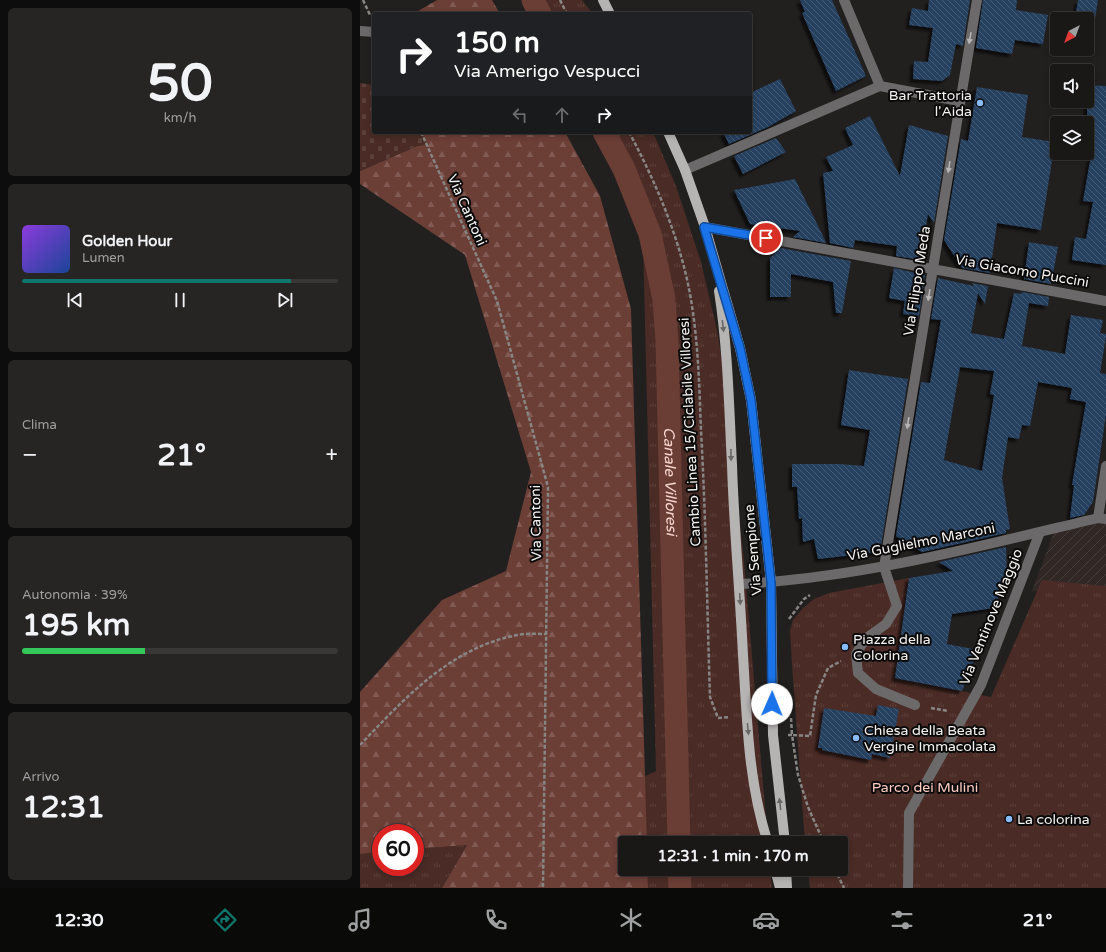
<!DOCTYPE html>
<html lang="it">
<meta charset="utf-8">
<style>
:root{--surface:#1a1817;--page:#272524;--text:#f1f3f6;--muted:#9fa0a1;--line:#383736;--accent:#0f766e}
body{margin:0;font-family:"Varela Round",sans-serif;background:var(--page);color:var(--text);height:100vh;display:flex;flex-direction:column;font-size:15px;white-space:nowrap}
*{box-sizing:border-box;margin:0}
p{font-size:13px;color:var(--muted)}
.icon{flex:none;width:22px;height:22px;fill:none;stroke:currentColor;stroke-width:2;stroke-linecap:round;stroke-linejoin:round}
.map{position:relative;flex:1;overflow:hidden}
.sheet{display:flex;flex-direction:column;gap:8px;padding:8px;background:#0e0d0d;width:360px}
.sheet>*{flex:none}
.banner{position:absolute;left:12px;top:12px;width:380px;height:122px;border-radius:4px;box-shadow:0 2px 6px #0003,0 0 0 1px var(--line);background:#202124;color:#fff;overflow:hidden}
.needle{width:26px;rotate:221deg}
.buttons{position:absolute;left:690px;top:12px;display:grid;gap:8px}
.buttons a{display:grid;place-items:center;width:44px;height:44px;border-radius:4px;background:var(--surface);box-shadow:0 2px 6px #0003,0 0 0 1px var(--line);font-size:20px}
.speed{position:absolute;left:12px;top:824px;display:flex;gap:8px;font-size:20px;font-weight:700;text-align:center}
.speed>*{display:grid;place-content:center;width:52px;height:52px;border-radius:50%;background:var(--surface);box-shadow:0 2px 6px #0003,0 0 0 1px var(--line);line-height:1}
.speed .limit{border:6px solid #d22;background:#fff;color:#111}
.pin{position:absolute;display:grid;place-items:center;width:34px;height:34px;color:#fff;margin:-17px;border:2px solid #fff;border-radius:50%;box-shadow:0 1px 4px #0007}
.me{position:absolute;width:44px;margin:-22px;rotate:1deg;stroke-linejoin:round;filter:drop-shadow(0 0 3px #0008)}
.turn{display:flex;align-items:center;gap:14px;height:84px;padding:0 16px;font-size:18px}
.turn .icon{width:52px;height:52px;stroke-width:2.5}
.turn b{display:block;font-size:28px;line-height:34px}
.lanes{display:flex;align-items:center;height:38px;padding:0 16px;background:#0003;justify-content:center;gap:20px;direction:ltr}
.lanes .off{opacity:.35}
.big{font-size:30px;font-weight:700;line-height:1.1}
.sheet .card{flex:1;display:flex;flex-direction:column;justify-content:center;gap:6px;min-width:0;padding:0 14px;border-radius:6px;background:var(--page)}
.sheet .dial{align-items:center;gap:0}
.dial b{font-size:52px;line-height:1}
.song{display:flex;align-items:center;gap:12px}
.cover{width:48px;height:48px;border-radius:6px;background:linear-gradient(135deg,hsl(270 70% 55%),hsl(220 70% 35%))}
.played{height:4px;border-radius:2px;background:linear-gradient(90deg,var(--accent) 85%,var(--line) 85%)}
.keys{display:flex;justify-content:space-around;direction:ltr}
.heat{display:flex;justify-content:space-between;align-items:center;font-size:22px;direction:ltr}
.charge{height:6px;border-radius:3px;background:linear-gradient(90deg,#34c759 39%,var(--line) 0)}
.trip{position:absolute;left:258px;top:836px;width:230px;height:40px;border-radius:4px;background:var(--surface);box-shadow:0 2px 6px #0003,0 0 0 1px var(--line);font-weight:700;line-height:40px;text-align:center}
.tab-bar{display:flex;height:64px;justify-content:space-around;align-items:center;background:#0a0a09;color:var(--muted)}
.tab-bar .icon{width:28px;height:28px}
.tab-bar .current{color:var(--accent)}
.tab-bar b{font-size:18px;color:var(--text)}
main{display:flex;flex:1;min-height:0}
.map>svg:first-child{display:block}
</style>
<main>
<section class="sheet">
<div class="card dial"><b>50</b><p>km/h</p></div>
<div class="card">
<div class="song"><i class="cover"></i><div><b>Golden Hour</b><p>Lumen</p></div></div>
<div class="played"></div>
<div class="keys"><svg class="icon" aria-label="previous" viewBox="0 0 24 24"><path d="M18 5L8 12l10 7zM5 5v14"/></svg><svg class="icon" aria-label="pause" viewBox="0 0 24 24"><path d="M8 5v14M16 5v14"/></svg><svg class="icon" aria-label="next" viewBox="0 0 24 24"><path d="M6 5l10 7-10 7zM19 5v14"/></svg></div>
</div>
<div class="card"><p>Clima</p>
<div class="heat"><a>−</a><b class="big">21°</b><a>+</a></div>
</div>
<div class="card"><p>Autonomia · 39%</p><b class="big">195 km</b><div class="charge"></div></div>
<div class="card"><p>Arrivo</p><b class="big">12:31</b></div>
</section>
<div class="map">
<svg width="746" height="888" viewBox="0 0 746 888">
<defs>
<pattern id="industrial-furrows" width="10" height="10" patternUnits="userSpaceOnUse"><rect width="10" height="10" fill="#312826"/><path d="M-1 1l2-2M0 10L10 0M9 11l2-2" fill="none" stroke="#453d3b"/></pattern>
<pattern id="grass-tufts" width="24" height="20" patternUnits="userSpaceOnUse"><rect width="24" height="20" fill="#4a2b25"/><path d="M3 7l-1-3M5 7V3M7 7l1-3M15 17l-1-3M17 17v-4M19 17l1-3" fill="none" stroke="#5c403a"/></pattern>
<pattern id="forest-firs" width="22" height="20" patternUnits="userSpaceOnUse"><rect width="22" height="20" fill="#6b3e36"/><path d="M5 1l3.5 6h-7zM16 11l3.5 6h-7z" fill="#815a54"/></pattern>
<pattern id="cemetery-stones" width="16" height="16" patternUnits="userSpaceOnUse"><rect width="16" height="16" fill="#4a2b25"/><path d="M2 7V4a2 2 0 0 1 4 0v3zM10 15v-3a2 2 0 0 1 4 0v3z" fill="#5c403a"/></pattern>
<pattern id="building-back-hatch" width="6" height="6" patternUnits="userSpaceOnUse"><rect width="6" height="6" fill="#253f5f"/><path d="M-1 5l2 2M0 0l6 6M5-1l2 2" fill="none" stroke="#455b76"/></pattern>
<filter id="shadow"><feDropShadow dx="-3.5" dy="3.5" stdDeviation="1" flood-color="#0009"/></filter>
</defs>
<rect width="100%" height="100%" fill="#22201f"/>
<!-- industrial -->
<path fill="url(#industrial-furrows)" d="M 740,521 L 746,521 L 746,598 L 672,591 L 694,532 Z"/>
<!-- grass -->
<path fill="url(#grass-tufts)" d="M 180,0 L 222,0 L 233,14 L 187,14 Z
M 248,132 L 293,132 L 316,186 L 341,262 L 357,330 L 364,373 L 384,562 L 408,843 L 271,843 L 270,783 L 296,771 L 282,199 Z
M 549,578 L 535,678 L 631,697 L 682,580 L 746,586 L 746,888 L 450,888 L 448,869 L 481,869 L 481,843 L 445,843 L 432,664 L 430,631 L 433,620 L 443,608 L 454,599 L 469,593 Z
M 107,845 L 82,888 L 0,888 L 0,854 L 21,852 L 21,867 L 55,867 L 55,849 Z
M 272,869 L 410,869 L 412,888 L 272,888 Z"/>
<!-- forest -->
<path fill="url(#forest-firs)" d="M 77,0 L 132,0 L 140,14 L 53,14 Z
M 61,132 L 205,132 L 240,196 L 271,309 L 287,843 L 265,843 L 265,869 L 287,869 L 288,888 L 82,888 L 107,845 L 55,849 L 55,833 L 21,833 L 21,852 L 0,854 L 0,692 L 82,600 L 146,571 L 171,472 L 105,255 L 0,184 L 0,171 L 57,146 L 66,144 Z"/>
<!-- cemetery -->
<path fill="url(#cemetery-stones)" d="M 0,83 L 14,85 L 14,132 L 61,132 L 66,145 L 57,146 L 0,171 Z"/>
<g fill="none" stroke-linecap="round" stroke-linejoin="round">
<!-- canal -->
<g stroke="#6a3d35" stroke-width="23">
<path d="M 173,0 L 180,14"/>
<path id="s1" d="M 244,132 L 264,169 L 290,234 L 304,299 L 307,341 L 319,843"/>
<path d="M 319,869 L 320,888"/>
</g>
</g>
<!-- building -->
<path fill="url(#building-back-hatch)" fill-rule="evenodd" filter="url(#shadow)" d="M 440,0 L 472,0 L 506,76 L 476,91 L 442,13 L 445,12 Z
M 569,0 L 610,0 L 603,46 L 596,44 L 590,75 L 582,81 L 553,79 L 554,61 L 568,62 L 573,28 L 549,25 L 552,8 L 568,11 Z
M 623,0 L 657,0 L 656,10 L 688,15 L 683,44 L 655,40 L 652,54 L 616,48 Z
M 718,0 L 738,0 L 735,19 L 715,19 Z
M 420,79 L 436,111 L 408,127 L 369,144 L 363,132 L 390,132 L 390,93 Z
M 727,85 L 746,86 L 746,265 L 712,260 L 715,237 L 726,239 L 733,202 L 723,201 L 733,144 L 727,144 Z
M 617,87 L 668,95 L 662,137 L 695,142 L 681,230 L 637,223 L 630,273 L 602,268 L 584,240 L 601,139 L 608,141 Z
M 510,116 L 540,176 L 549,125 L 588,136 L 574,223 L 568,214 L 560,260 L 536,256 L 537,246 L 495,240 L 493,248 L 470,243 L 463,173 L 473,171 L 466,157 L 493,145 L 485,128 Z
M 416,138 L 426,152 L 383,174 L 374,156 Z
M 435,179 L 462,234 L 466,243 L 433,237 L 440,231 L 390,224 L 374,190 Z
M 669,242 L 698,247 L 691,284 L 664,279 Z
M 421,248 L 491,261 L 482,313 L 476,313 L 473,282 L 431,274 L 431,297 L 410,297 L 410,258 Z
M 534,268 L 565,275 L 559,316 L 543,314 L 545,301 L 529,298 Z
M 578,278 L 614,286 L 612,283 L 628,286 L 625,304 L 618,293 L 611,333 L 644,339 L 654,293 L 661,294 L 662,292 L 689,297 L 688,306 L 669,303 L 662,346 L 705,354 L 711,315 L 743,320 L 740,333 L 746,334 L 746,337 L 740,373 L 746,374 L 746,415 L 733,502 L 724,515 L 710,518 L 714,485 L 712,485 L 726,402 L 710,399 L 712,388 L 678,382 L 670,426 L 662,425 L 659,439 L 648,437 L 642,478 L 650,529 L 646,530 L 646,533 L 562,552 L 536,536 L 561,382 L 570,383 L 581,320 L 571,319 ZM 600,367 L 634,371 L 630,394 L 634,395 L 622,471 L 584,460 Z
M 489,370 L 548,379 L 520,552 L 458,559 L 454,539 L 443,542 L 442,518 L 439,519 L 437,487 L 432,487 L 432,464 L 479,464 L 504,466 L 510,430 L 481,425 Z
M 646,547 L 647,577 L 634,608 L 592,614 L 587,644 L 618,650 L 602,691 L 535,678 L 549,578 L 593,571 L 579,562 Z
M 518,705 L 539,709 L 530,758 L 512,754 L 511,760 L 462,750 L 462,748 L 458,748 L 464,708 L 516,716 Z"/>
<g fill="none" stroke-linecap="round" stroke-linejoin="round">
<!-- path -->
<path stroke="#888685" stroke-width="2.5" stroke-dasharray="4 2" stroke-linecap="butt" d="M 3,0 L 10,15
M 200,0 L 207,14
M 61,132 L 137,301 L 188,487 L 183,888
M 269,132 C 293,177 314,225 326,275 C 338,326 339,379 341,431 C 346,520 347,608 350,697 L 358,718 L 370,717
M 429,619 L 444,599 L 450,595
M 571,708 L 588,711
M 431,718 L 432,735 L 450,736 L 456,695 L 468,668 L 481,661
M 428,735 L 432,735 L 438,775 L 448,807 L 464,843
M 0,745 C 45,698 91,647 158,635 C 167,633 177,634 186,634
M 475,869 L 484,888"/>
<!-- minor -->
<path stroke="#6b6969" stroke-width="10" d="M 484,0 L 520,86
M 0,31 L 14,32
M 325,170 L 520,86 L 599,101
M 345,227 L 746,301
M 738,518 L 746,466
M 379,584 C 501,578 620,546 738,518 L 746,519
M 555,705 L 516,689 L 498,673 L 496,654 L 505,639 L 526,624 L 537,606 L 524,567 L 617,0
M 548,888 L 549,813 L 621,685 L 680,532"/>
<!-- major -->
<path stroke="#b6b3b3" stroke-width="10" d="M 243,0 L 250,14
M 308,132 L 325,170 L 345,227 L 380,348 L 391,400 L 411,582 L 413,735 L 425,843
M 359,291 C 368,349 369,407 372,465 C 374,529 380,592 383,655 C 387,719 388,782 408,843
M 415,869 L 420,888
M 426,869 L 427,888"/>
</g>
<!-- one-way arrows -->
<defs><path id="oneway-solid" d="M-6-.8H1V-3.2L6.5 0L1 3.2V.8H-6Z"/></defs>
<g fill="#b6b4b4">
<use href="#oneway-solid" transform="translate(610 38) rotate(100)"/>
<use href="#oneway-solid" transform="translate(589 167) rotate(99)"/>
<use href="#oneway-solid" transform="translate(569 295) rotate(99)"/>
<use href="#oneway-solid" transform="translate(548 423) rotate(99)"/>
</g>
<g fill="#696767">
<use href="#oneway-solid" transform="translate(363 326) rotate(83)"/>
<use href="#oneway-solid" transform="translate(371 455) rotate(89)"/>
<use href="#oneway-solid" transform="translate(380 599) rotate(87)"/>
<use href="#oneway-solid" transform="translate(388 729) rotate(85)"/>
<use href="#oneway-solid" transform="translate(420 804) rotate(-96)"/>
</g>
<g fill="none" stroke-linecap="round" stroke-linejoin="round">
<!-- route casing -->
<g stroke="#114b97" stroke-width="10">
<path id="route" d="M 406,238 L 344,227 L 380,348 L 391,400 L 411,582 L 412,704"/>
</g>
<!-- route -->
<use href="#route" stroke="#1a73e8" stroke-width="7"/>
</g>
<!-- markers -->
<g fill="#87bbfb" stroke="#0b0a0a" stroke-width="1.5">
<circle cx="620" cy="103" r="4"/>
<circle cx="485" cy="647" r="4"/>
<circle cx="496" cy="738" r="4"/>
<circle cx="649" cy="819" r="4"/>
</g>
<g text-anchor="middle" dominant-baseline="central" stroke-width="4" stroke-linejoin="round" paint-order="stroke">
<!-- poi labels -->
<g font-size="14" fill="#f4f2f1" stroke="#0b0a0a" text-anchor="start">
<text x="612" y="95" text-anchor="end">Bar Trattoria<tspan x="612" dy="16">l'Aida</tspan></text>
<text x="493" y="639">Piazza della<tspan x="493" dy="16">Colorina</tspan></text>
<text x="504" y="730">Chiesa della Beata<tspan x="504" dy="16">Vergine Immacolata</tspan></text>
<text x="657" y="819">La colorina</text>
</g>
<!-- street labels -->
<g font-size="14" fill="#f4f2f1" stroke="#0b0a0a">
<text transform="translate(107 210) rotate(66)">Via Cantoni</text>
<text transform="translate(662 271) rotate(10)">Via Giacomo Puccini</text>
<text transform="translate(557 281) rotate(-81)">Via Filippo Meda</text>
<text transform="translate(330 432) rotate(-93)">Cambio Linea 15/Ciclabile Villoresi</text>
<text transform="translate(176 523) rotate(-91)">Via Cantoni</text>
<text transform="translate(561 542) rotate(-11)">Via Guglielmo Marconi</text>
<text transform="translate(393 550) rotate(-95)">Via Sempione</text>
<text transform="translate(631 617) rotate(-68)">Via Ventinove Maggio</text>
</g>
<!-- park labels -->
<g font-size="14" fill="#fbcac0" stroke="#0b0a0a">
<text x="565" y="787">Parco dei Mulini</text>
</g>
<!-- water labels -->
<g font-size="15" font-style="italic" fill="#f4d4cd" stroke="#0b0a0a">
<text stroke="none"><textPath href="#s1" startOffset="361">Canale Villoresi</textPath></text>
</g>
</g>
</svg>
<div class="buttons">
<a><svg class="needle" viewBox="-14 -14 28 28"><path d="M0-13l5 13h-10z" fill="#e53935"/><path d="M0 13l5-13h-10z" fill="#9fa0a1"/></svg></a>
<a><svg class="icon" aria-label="sound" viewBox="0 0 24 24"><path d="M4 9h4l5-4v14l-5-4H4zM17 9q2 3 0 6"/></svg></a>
<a><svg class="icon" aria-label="layers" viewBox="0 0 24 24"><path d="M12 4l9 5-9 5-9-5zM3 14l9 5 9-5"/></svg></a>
</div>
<div class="speed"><div class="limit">60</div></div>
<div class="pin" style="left:406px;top:238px;background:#d93025"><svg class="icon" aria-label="arrive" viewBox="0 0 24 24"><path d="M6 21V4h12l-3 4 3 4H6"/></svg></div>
<svg class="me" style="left:412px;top:704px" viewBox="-20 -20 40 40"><circle r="19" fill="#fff"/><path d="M0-13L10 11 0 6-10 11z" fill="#1a73e8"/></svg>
<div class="trip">12:31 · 1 min · 170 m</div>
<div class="banner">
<div class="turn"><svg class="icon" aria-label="right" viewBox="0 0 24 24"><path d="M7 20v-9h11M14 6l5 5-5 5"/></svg><div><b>150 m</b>Via Amerigo Vespucci</div></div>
<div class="lanes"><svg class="icon off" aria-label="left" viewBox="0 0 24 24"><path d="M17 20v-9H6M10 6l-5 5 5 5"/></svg><svg class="icon off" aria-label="ahead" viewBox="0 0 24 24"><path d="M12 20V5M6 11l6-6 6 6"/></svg><svg class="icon" aria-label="right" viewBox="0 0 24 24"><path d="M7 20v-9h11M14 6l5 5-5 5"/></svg></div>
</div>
</div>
</main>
<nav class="tab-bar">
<b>12:30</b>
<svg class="icon current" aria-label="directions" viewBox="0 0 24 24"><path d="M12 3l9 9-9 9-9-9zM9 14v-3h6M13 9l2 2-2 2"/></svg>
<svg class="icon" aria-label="music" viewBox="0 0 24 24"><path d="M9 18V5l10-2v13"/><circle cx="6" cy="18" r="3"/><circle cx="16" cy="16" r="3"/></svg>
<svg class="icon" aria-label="phone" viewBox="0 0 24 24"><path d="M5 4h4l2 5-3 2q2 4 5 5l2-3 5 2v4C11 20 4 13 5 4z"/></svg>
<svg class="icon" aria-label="climate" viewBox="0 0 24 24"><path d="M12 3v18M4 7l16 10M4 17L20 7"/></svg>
<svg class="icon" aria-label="car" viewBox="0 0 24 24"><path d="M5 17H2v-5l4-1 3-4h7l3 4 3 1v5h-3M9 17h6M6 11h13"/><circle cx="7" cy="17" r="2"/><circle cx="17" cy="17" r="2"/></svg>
<svg class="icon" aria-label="filters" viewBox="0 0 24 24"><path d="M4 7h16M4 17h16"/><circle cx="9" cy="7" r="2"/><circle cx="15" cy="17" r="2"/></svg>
<b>21°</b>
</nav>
